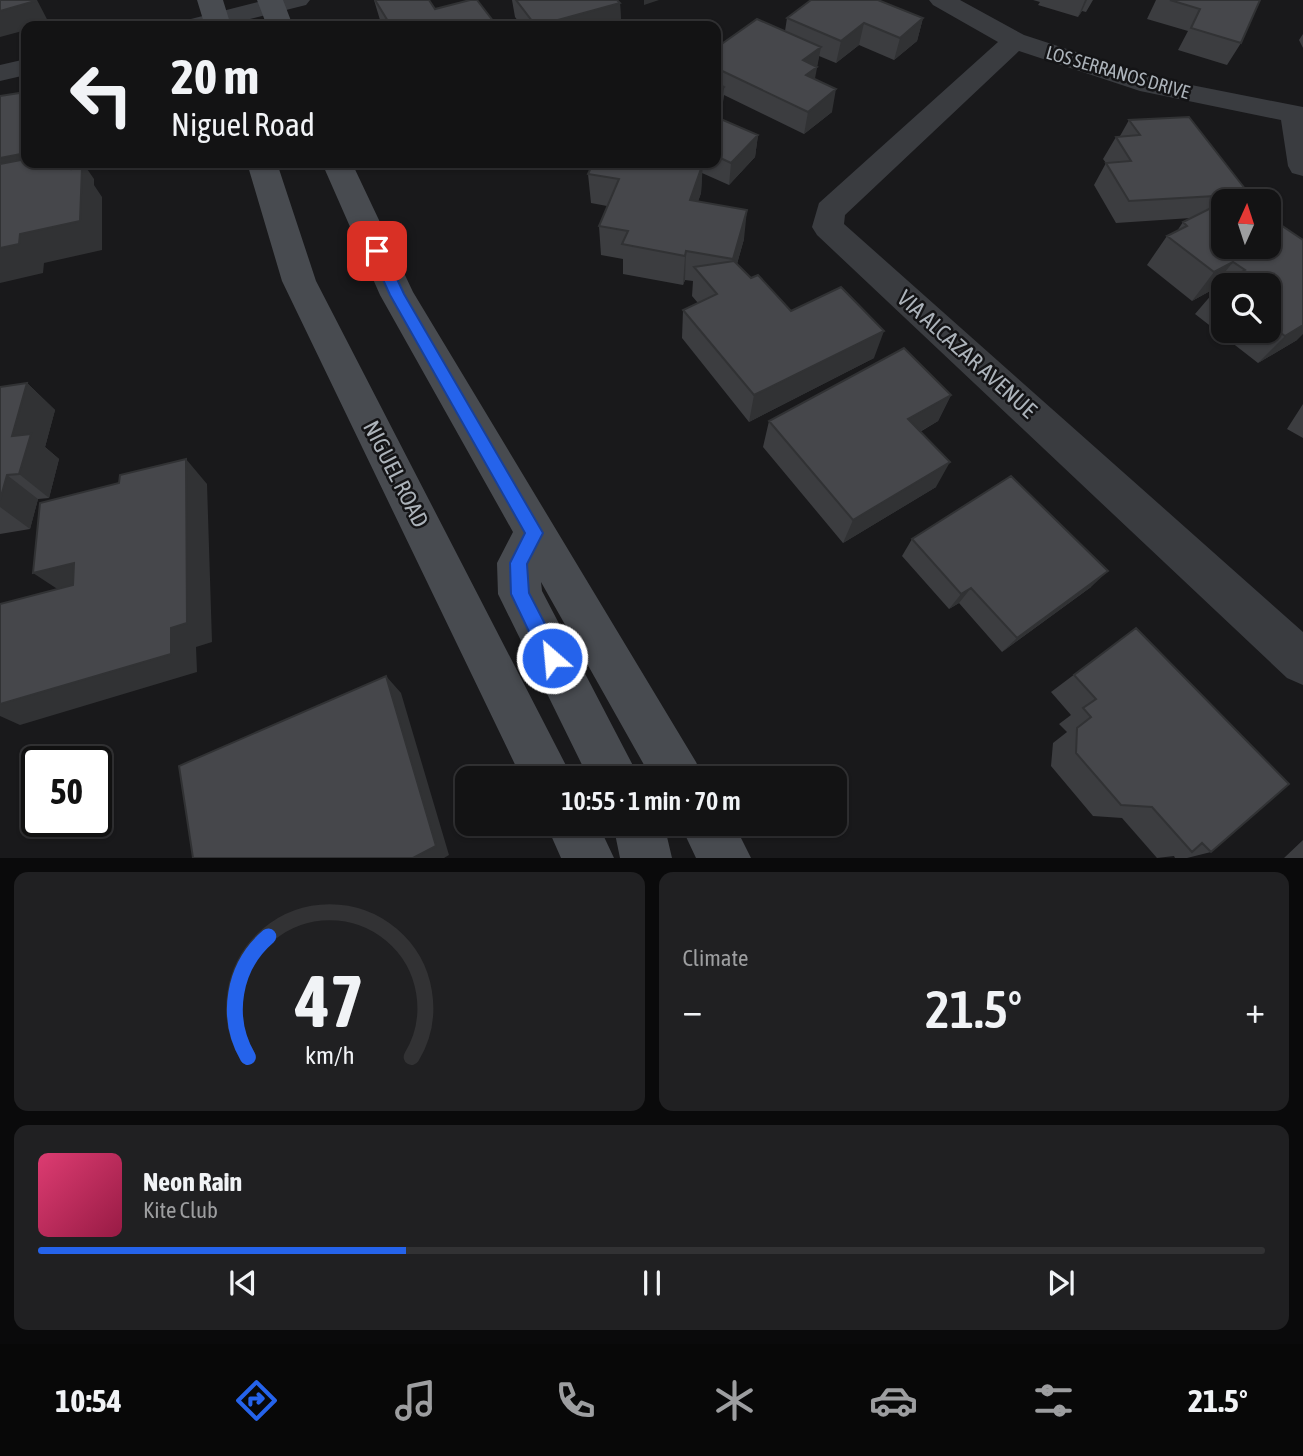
<!DOCTYPE html>
<meta charset="utf-8">
<style>
:root{--surface:#131314;--page:#202022;--text:#f1f3f6;--muted:#9d9ea0;--line:#323234;--accent:#2563eb}
body{margin:0;font-family:"Asap Condensed",sans-serif;background:var(--page);color:var(--text);height:100vh;display:flex;flex-direction:column;font-size:26px;white-space:nowrap}
*{box-sizing:border-box;margin:0}
p{font-size:23px;color:var(--muted)}
.icon{flex:none;width:38px;height:38px;fill:none;stroke:currentColor;stroke-width:2;stroke-linecap:round;stroke-linejoin:round}
.map{position:relative;height:858px;overflow:hidden}
.side{display:flex;flex-direction:column;gap:14px;padding:14px;background:#0a0a0b;flex:1}
.side>*{flex:none}
.top-card{position:absolute;left:21px;top:21px;width:700px;height:147px;border-radius:14px;box-shadow:0 2px 5px #0004,0 0 0 2px var(--line);background:#131314;color:var(--text);overflow:hidden}
.needle{width:46px;rotate:3deg}
.controls{position:absolute;left:1211px;top:189px;display:grid;gap:14px}
.controls a{display:grid;place-items:center;width:70px;height:70px;border-radius:14px;background:var(--surface);box-shadow:0 2px 5px #0004,0 0 0 2px var(--line);font-size:35px}
.speed{position:absolute;left:21px;top:746px;display:flex;gap:14px;font-size:35px;font-weight:700;text-align:center}
.speed>*{display:grid;place-content:center;width:91px;height:91px;border-radius:50%;background:var(--surface);box-shadow:0 2px 5px #0004,0 0 0 2px var(--line);line-height:1}
.speed .limit{border:4px solid #111;border-radius:10px;background:#fff;color:#111}
.pin{position:absolute;display:grid;place-items:center;width:60px;height:60px;color:#fff;margin:-30px;border-radius:14px;box-shadow:0 4px 10px #0006}
.me{position:absolute;width:77px;margin:-38px;rotate:333deg;stroke-linejoin:round;filter:drop-shadow(0 0 5px #0008)}
.turn{display:flex;align-items:center;gap:24px;height:147px;padding:0 35px;font-size:32px}
.turn .icon{width:91px;height:91px;stroke-width:2.5}
.turn b{display:block;font-size:49px;line-height:60px}
.big{font-size:52px;font-weight:600;line-height:1.1}
.side .widget{flex:1;display:flex;flex-direction:column;justify-content:center;gap:10px;min-width:0;padding:0 24px;border-radius:14px;background:var(--page)}
.side .dial{align-items:center;gap:0}
.dial svg{height:182px;overflow:visible;fill:none;stroke:var(--line);stroke-width:7;stroke-linecap:round;text-anchor:middle}
.dial text{fill:var(--text);stroke:none}
.song{display:flex;align-items:center;gap:21px}
.cover{width:84px;height:84px;border-radius:10px;background:linear-gradient(135deg,hsl(340 70% 55%),hsl(340 70% 35%))}
.played{height:7px;border-radius:4px;background:linear-gradient(90deg,var(--accent) 30%,var(--line) 30%)}
.keys{display:flex;justify-content:space-around;direction:ltr}
.heat{display:flex;justify-content:space-between;align-items:center;font-size:38px;direction:ltr}
.side .tiles{flex:1;display:grid;gap:14px;grid-template-columns:1fr 1fr}
.widget:last-child{grid-column:span 2}
.trip{position:absolute;left:455px;top:766px;width:392px;height:70px;border-radius:14px;background:var(--surface);box-shadow:0 2px 5px #0004,0 0 0 2px var(--line);font-weight:600;line-height:70px;text-align:center}
.menu{display:flex;height:112px;justify-content:space-around;align-items:center;background:#080808;color:var(--muted)}
.menu .icon{width:49px;height:49px}
.menu .current{color:var(--accent)}
.menu b{font-size:32px;color:var(--text)}
.map>svg:first-child{display:block}
</style>
<div class="map">
<svg width="1303" height="858" viewBox="0 0 1303 858">
<rect width="100%" height="100%" fill="#19191b"/>
<g fill="none" stroke-linecap="round" stroke-linejoin="round">
<!-- minor -->
<path fill="#3a3c40" fill-rule="evenodd" d="M 929,0 L 960,0 L 1024,35 L 1156,78 L 1303,107 L 1303,176 L 1292,173 L 1288,166 L 1281,120 L 1140,91 L 1019,51 L 845,215 L 844,224 L 1303,632 L 1303,685 L 1287,678 L 817,235 L 812,227 L 819,203 L 998,42 L 933,5 Z"/>
<!-- tertiary -->
<path fill="#3a3c40" fill-rule="evenodd" d="M 266,0 L 310,0 L 306,5 L 222,26 L 179,26 L 183,21 Z
M 26,59 L 26,75 L 0,81 L 0,65 Z"/>
<!-- secondary -->
<path fill="#484b50" fill-rule="evenodd" d="M 197,0 L 223,0 L 231,26 L 205,26 Z
M 257,0 L 283,0 L 293,26 L 267,26 Z
M 247,163 L 277,163 L 316,281 L 573,779 L 522,779 L 282,281 Z
M 322,163 L 352,163 L 413,292 L 696,762 L 704,779 L 652,779 L 541,582 L 542,591 L 640,779 L 589,779 L 498,594 L 497,563 L 513,532 L 380,295 Z
M 546,824 L 598,824 L 614,858 L 561,858 Z
M 613,824 L 664,824 L 672,858 L 620,858 Z
M 680,824 L 734,824 L 751,858 L 696,858 Z"/>
</g>
<!-- wall -->
<path fill="#3c3d40" fill-rule="evenodd" d="M 374,0 L 429,0 L 435,9 L 497,26 L 384,26 L 380,20 Z
M 512,0 L 617,0 L 620,3 L 621,25 L 522,26 L 515,17 Z
M 1033,0 L 1093,0 L 1086,12 L 1082,11 L 1078,17 L 1038,5 L 1040,2 Z
M 1156,0 L 1260,0 L 1241,43 L 1227,65 L 1178,50 L 1188,31 L 1147,19 Z
M 787,18 L 923,18 L 917,41 L 894,60 L 859,45 L 836,63 L 819,56 L 814,79 L 832,112 L 804,134 L 724,95 L 722,109 L 716,115 L 716,48 L 785,31 Z
M 1303,34 L 1303,48 L 1299,40 Z
M 716,117 L 758,135 L 755,157 L 729,185 L 702,173 L 701,193 L 698,201 L 744,239 L 737,264 L 751,278 L 791,311 L 874,358 L 749,422 L 682,338 L 683,310 L 698,303 L 692,296 L 693,281 L 685,280 L 683,285 L 623,274 L 623,259 L 601,255 L 599,226 L 607,206 L 591,203 L 588,174 L 593,163 L 716,163 Z
M 1129,120 L 1246,190 L 1237,201 L 1223,201 L 1223,247 L 1269,247 L 1297,340 L 1258,363 L 1195,314 L 1213,293 L 1210,291 L 1192,301 L 1147,265 L 1167,236 L 1177,231 L 1183,222 L 1191,218 L 1116,223 L 1094,185 L 1106,163 L 1103,159 L 1116,137 L 1120,136 ZM 1223,285 L 1269,285 L 1269,331 L 1223,331 Z
M 27,383 L 55,410 L 45,447 L 59,459 L 49,498 L 38,499 L 30,529 L 0,534 L 0,387 Z
M 951,395 L 938,421 L 920,432 L 936,487 L 843,543 L 763,447 L 769,421 Z
M 1303,404 L 1303,438 L 1287,429 Z
M 912,539 L 1091,587 L 1002,652 L 959,603 L 949,609 L 902,556 Z
M 1136,628 L 1211,852 L 1187,858 L 1175,858 L 1174,856 L 1157,858 L 1122,818 L 1093,816 L 1051,766 L 1053,743 L 1067,732 L 1059,724 L 1071,715 L 1051,692 Z
M 1303,840 L 1303,858 L 1284,858 Z"/>
<!-- shaded-wall -->
<path fill="#313234" d="M 35,0 L 37,0 L 49,23 L 38,26 L 26,26 L 26,30 L 0,37 L 0,11 Z
M 644,0 L 659,0 L 644,5 Z
M 1085,0 L 1087,0 L 1082,11 L 1078,17 Z
M 620,3 L 621,25 L 619,26 L 538,26 Z
M 923,18 L 917,41 L 894,60 L 900,38 Z
M 864,23 L 859,45 L 836,63 L 841,41 Z
M 821,47 L 813,89 L 802,98 L 803,60 Z
M 724,87 L 722,109 L 716,115 L 716,95 Z
M 836,89 L 832,112 L 804,134 L 808,112 Z
M 758,135 L 755,157 L 729,185 L 731,163 Z
M 26,153 L 26,163 L 83,163 L 94,179 L 94,185 L 102,197 L 102,250 L 44,263 L 43,273 L 0,283 L 0,158 Z
M 703,163 L 701,193 L 689,229 L 690,200 Z
M 747,210 L 744,239 L 730,288 L 733,259 Z
M 686,251 L 685,280 L 683,285 L 685,256 Z
M 1233,262 L 1210,291 L 1192,301 L 1214,272 Z
M 1303,322 L 1303,334 L 1297,340 L 1258,363 L 1285,336 Z
M 884,331 L 874,358 L 749,422 L 754,395 Z
M 27,383 L 55,410 L 45,447 L 59,459 L 49,498 L 19,474 L 12,436 Z
M 951,395 L 938,421 L 896,445 L 908,419 Z
M 186,459 L 207,484 L 212,642 L 196,647 L 197,672 L 20,725 L 0,716 L 0,704 L 171,628 Z
M 950,462 L 936,487 L 843,543 L 853,520 Z
M 7,475 L 38,499 L 30,529 L 0,507 L 0,500 Z
M 74,563 L 103,585 L 65,594 L 33,573 Z
M 1108,571 L 1091,587 L 1002,652 L 1017,638 Z
M 971,588 L 959,603 L 949,609 L 961,594 Z
M 386,676 L 401,693 L 449,855 L 444,858 L 413,858 Z"/>
<!-- building -->
<path fill="#46474b" stroke="#313234" stroke-width="2" d="M 0,0 L 35,0 L 35,1 L 0,11 Z
M 375,0 L 429,0 L 435,9 L 470,0 L 477,0 L 497,26 L 391,26 Z
M 516,0 L 617,0 L 620,3 L 536,26 Z
M 811,0 L 878,0 L 923,18 L 900,38 L 864,23 L 841,41 L 787,18 Z
M 1170,0 L 1260,0 L 1241,43 L 1191,28 L 1200,9 Z
M 757,19 L 821,47 L 803,60 L 817,67 L 806,75 L 836,89 L 808,112 L 716,68 L 716,48 Z
M 716,83 L 724,87 L 716,95 Z
M 26,92 L 26,153 L 0,158 L 0,96 Z
M 716,117 L 758,135 L 731,163 L 716,156 Z
M 1189,117 L 1246,190 L 1229,191 L 1232,195 L 1129,201 L 1106,163 L 1131,161 L 1116,137 L 1140,135 L 1129,120 Z
M 26,159 L 26,163 L 73,163 L 72,169 L 82,167 L 80,221 L 20,234 L 19,244 L 0,248 L 0,164 Z
M 593,163 L 703,163 L 690,200 L 747,210 L 733,259 L 686,251 L 685,256 L 622,244 L 628,231 L 599,226 L 619,179 L 588,174 Z
M 1219,204 L 1223,204 L 1223,247 L 1269,247 L 1269,217 L 1303,240 L 1303,325 L 1285,336 L 1269,324 L 1269,285 L 1223,285 L 1223,289 L 1218,286 L 1245,270 L 1233,262 L 1214,272 L 1167,236 L 1187,226 L 1183,222 Z
M 734,261 L 751,278 L 758,275 L 791,311 L 841,287 L 884,331 L 754,395 L 683,310 L 717,294 L 694,267 Z
M 904,348 L 951,395 L 908,419 L 950,462 L 853,520 L 769,421 Z
M 27,383 L 12,436 L 31,434 L 19,474 L 7,475 L 0,500 L 0,387 Z
M 186,459 L 187,623 L 171,628 L 171,654 L 0,704 L 0,604 L 73,585 L 74,563 L 33,573 L 40,503 L 119,483 L 120,475 Z
M 1011,476 L 1108,571 L 1017,638 L 971,588 L 961,594 L 912,539 Z
M 1136,628 L 1289,784 L 1211,852 L 1202,843 L 1192,852 L 1152,807 L 1121,805 L 1076,753 L 1077,728 L 1091,717 L 1083,708 L 1096,699 L 1074,675 Z
M 386,676 L 436,846 L 413,858 L 193,858 L 179,766 Z"/>
<!-- route -->
<path fill="#2563eb" stroke="#184099" stroke-width="2" d="M 377,246 L 384,251 L 404,294 L 543,533 L 527,564 L 529,593 L 559,651 L 562,658 L 559,665 L 552,667 L 545,665 L 511,594 L 510,563 L 525,533 L 390,295 L 370,251 Z"/>
<g text-anchor="middle" dominant-baseline="central" stroke-width="5" stroke-linejoin="round" paint-order="stroke">
<!-- far-street labels -->
<g font-size="19" fill="#acb3ba" stroke="#141416">
<text transform="translate(1118 72) rotate(16)">LOS SERRANOS DRIVE</text>
</g>
<!-- street labels -->
<g font-size="23" fill="#acb3ba" stroke="#141416">
<text transform="translate(967 354) rotate(42)">VIA ALCAZAR AVENUE</text>
<text transform="translate(396 474) rotate(63)">NIGUEL ROAD</text>
</g>
</g>
</svg>
<div class="controls">
<a><svg class="needle" viewBox="-14 -14 28 28"><path d="M0-13l5 13h-10z" fill="#e53935"/><path d="M0 13l5-13h-10z" fill="#9d9ea0"/></svg></a>
<a><svg class="icon" aria-label="search" viewBox="0 0 24 24"><circle cx="10" cy="10" r="6"/><path d="M15 15l6 6"/></svg></a>
</div>
<div class="speed"><div class="limit">50</div></div>
<div class="pin" style="left:377px;top:251px;background:#d93025"><svg class="icon" aria-label="arrive" viewBox="0 0 24 24"><path d="M6 21V4h12l-3 4 3 4H6"/></svg></div>
<svg class="me" style="left:552px;top:658px" viewBox="-20 -20 40 40"><circle r="17" fill="#2563eb" stroke="#fff" stroke-width="3"/><path d="M0-11L8 9 0 5-8 9z" fill="#fff"/></svg>
<div class="trip">10:55 · 1 min · 70 m</div>
<div class="top-card">
<div class="turn"><svg class="icon" aria-label="left" viewBox="0 0 24 24"><path d="M17 20v-9H6M10 6l-5 5 5 5"/></svg><div><b>20 m</b>Niguel Road</div></div>
</div>
</div>
<section class="side">
<div class="tiles">
<div class="widget dial"><svg viewBox="0 0 100 80">
<path d="M14 69A42 42 0 1 1 86 69"/>
<path d="M14 69A42 42 0 0 1 23 16" stroke="#2563eb"/>
<text x="50" y="56" font-size="32" font-weight="700">47</text>
<text x="50" y="72" font-size="11">km/h</text>
</svg></div>
<div class="widget"><p>Climate</p>
<div class="heat"><a>−</a><b class="big">21.5°</b><a>+</a></div>
</div>
<div class="widget">
<div class="song"><i class="cover"></i><div><b>Neon Rain</b><p>Kite Club</p></div></div>
<div class="played"></div>
<div class="keys"><svg class="icon" aria-label="previous" viewBox="0 0 24 24"><path d="M18 5L8 12l10 7zM5 5v14"/></svg><svg class="icon" aria-label="pause" viewBox="0 0 24 24"><path d="M8 5v14M16 5v14"/></svg><svg class="icon" aria-label="next" viewBox="0 0 24 24"><path d="M6 5l10 7-10 7zM19 5v14"/></svg></div>
</div>
</div>
</section>
<nav class="menu">
<b>10:54</b>
<svg class="icon current" aria-label="directions" viewBox="0 0 24 24"><path d="M12 3l9 9-9 9-9-9zM9 14v-3h6M13 9l2 2-2 2"/></svg>
<svg class="icon" aria-label="music" viewBox="0 0 24 24"><path d="M9 18V5l10-2v13"/><circle cx="6" cy="18" r="3"/><circle cx="16" cy="16" r="3"/></svg>
<svg class="icon" aria-label="phone" viewBox="0 0 24 24"><path d="M5 4h4l2 5-3 2q2 4 5 5l2-3 5 2v4C11 20 4 13 5 4z"/></svg>
<svg class="icon" aria-label="climate" viewBox="0 0 24 24"><path d="M12 3v18M4 7l16 10M4 17L20 7"/></svg>
<svg class="icon" aria-label="car" viewBox="0 0 24 24"><path d="M5 17H2v-5l4-1 3-4h7l3 4 3 1v5h-3M9 17h6M6 11h13"/><circle cx="7" cy="17" r="2"/><circle cx="17" cy="17" r="2"/></svg>
<svg class="icon" aria-label="filters" viewBox="0 0 24 24"><path d="M4 7h16M4 17h16"/><circle cx="9" cy="7" r="2"/><circle cx="15" cy="17" r="2"/></svg>
<b>21.5°</b>
</nav>
